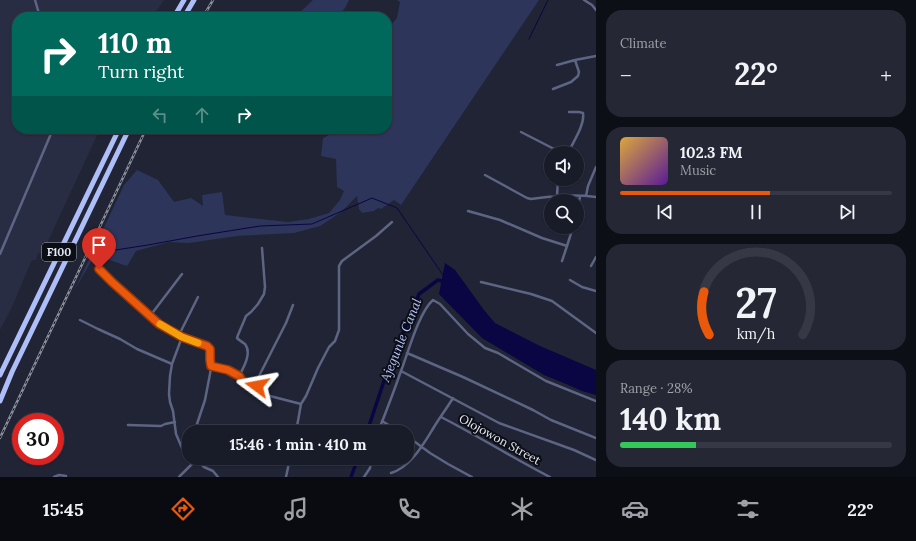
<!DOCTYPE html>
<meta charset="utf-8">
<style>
:root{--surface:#181b28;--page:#252834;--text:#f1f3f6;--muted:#9fa1a8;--line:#363945;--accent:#ea580c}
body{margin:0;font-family:Lora,serif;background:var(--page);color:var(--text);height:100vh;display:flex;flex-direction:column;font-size:15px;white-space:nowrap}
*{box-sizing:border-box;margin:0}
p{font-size:13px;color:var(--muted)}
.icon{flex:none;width:22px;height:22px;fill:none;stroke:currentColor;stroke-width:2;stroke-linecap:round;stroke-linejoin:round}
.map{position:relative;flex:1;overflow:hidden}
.drawer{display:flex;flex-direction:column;gap:10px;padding:10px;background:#0d0f16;width:320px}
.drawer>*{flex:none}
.top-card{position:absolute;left:12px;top:12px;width:380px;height:122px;border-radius:16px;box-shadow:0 1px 3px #0004,0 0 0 1px var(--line);background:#00695c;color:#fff;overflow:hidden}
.buttons{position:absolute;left:544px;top:146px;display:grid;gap:8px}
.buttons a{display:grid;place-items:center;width:40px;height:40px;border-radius:50%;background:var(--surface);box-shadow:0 1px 3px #0004,0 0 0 1px var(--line);font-size:20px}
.speed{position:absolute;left:12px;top:413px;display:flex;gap:8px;font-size:20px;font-weight:700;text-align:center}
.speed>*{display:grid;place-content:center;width:52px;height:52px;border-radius:50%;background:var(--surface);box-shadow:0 1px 3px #0004,0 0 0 1px var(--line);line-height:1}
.speed .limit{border:6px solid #d22;background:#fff;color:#111}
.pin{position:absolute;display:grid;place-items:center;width:34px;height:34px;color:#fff;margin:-41px -17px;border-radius:50% 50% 50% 0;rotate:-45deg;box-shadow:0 0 4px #0007}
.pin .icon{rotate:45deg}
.me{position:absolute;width:44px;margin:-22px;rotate:283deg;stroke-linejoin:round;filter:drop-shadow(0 0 3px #0008)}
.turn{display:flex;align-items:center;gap:14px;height:84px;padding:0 20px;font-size:18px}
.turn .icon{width:52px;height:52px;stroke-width:2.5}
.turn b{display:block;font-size:28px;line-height:34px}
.lanes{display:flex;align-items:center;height:38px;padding:0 20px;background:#0003;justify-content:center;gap:20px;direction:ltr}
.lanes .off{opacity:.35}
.big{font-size:30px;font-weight:700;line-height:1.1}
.drawer .widget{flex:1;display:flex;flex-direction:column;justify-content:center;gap:6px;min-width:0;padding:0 14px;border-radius:16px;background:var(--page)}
.drawer .dial{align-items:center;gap:0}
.dial svg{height:104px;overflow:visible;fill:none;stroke:var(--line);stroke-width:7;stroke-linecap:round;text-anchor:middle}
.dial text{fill:var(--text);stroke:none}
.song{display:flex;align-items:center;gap:12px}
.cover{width:48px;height:48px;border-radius:6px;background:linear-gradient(135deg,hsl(40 70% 55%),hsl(270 70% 35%))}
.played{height:4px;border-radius:2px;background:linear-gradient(90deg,var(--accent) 55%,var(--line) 55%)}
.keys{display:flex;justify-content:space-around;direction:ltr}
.heat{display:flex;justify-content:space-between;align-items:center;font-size:22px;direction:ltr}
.charge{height:6px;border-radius:3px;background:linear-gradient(90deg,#34c759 28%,var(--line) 0)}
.trip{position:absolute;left:182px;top:425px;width:232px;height:40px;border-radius:16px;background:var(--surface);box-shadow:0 1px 3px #0004,0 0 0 1px var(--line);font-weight:700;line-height:40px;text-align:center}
.tabs{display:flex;height:64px;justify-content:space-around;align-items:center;background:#0a0b10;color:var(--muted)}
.tabs .icon{width:28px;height:28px}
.tabs .on{color:var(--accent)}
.tabs b{font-size:18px;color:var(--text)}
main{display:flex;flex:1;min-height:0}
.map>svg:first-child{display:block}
</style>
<main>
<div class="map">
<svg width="596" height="477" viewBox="0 0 596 477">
<rect width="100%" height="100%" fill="#202435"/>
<!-- built -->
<path fill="#282d44" d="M 0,0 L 164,0 L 152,17 L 17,17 L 17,129 L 100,129 L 42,254 L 38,253 L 36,260 L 32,260 L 12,307 L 0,330 Z"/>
<!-- green -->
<path fill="#2d355b" d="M 313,0 L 349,0 L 345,8 L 337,17 L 295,17 Z
M 397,0 L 539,0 L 401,205 L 394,200 L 381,209 L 378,208 L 374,211 L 362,213 L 359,209 L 357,196 L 341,212 L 320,226 L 294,233 L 237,236 L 189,243 L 169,242 L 136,251 L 127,266 L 95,255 L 75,289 L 124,185 L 137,170 L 158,180 L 174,202 L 191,198 L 203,206 L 202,195 L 222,192 L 225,215 L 288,222 L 309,219 L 329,213 L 340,200 L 344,191 L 337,187 L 336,159 L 321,156 L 323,138 L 341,129 L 387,129 L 387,23 L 392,24 L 397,18 L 400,2 Z"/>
<!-- water -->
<path fill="#0a0543" d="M 445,263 L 455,270 L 484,310 L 495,323 L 540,346 L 596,370 L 596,395 L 582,391 L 566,384 L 544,375 L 482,338 L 439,294 Z"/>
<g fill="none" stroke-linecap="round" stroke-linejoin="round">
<!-- stream -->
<path stroke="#0a0543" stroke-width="1" d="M 529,39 L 548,0
M 109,251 L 148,245 L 197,236 L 260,226 L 312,224 L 372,198 L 397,208 L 443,275"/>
<!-- canal -->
<path stroke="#0a0543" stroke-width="3.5" d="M 367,432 L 387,372 L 419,294 L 438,280 L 445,282
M 351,477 L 358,458"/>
<!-- street -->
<path stroke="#5d6583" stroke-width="2.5" d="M 35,0 L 40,17
M 584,0 L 592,5 L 596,10
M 557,65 L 575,60 L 596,56
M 553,89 L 571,82 L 578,76 L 579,72 L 575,60
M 521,132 L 562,153
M 568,153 C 573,142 585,125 583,113 L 579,112 L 569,112
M 485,175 L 527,198 L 531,199 C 554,196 573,194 596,197
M 557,196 L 558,179
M 586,196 L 588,186 L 596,167
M 468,211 L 500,220 L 542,238 L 567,246
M 577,214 L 580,196
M 0,254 L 53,129
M 562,261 L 567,246 L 573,227
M 591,266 L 596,257
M 99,269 L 112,282 L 159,324 L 182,337 L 207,347 L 210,349 L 210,360 L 211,367 L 210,374 L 205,400 L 197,424 L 197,432
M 570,280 L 582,287 L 596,291
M 481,282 L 531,294 L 552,301 L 596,333
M 150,316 L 182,274
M 80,320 L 98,329 L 120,339 L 137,349 L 172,364
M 179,335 L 198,297
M 182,337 L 172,364 L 170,376 L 169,394 L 170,402 L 173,411 L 176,434 L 182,448 L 189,456
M 407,353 L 463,377 L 533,410 L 551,420 L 596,438
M 211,367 L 228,370 L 239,376 L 244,383 L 257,391 L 270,396 L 301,404
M 401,371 L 499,423 L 574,450 L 596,460
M 239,376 C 244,367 252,353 245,344 C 242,342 239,340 237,338 L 238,335 L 246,316 L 251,312 L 258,304 L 264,294 L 265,287 L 262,248
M 257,391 L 258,378 L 286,323 L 293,305
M 441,417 C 478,436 513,458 550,477
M 382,421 L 400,432
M 128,425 L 161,426 L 165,424 L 175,422
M 296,432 L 301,404 L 306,396 L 318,368 L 329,347 L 335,341 L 339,330 L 339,266 L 342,261 L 376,236 L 392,222
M 378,432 C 386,412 394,391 401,371 C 408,353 419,312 433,300 L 440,304 L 468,334 L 485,348 L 498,353 L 546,381 L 596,401
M 407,436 L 430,453 L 448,464 L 472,477
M 197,458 L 196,460 L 204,467 L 213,471 L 218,477
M 391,473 C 411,467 424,443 434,427 C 440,417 447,408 453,398
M 54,477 L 59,475 L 66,476
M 179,477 L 196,460 L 192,458
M 286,477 L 290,458
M 364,477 L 370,468 L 372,458"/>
<!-- highway -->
<path stroke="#aebef9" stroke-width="5" d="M 174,17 L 184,0
M 184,17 L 194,0
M 0,375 L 119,129
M 0,401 L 12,372 L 129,129"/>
<!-- rail casing -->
<g stroke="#8c8f9d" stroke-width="2.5">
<path id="rail" d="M 203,17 L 213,0
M 0,438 L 146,129"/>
</g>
<!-- rail -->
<use href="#rail" stroke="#0c0e15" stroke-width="1" stroke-dasharray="3" stroke-linecap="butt"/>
</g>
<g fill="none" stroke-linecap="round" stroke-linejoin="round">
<!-- route casing -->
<g stroke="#983908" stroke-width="10">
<path id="route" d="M 99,269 L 112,282 L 159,324 L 182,337 L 207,346 L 210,349 L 210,360 L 211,366 L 228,370 L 239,376 L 244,383 L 257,391 L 257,386"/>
</g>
<!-- route -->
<use href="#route" stroke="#ea580c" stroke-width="7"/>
<!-- slow -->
<path stroke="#f59e0b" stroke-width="7" d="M 160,324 L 182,337 L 198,343"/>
</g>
<g text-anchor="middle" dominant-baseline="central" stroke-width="4" stroke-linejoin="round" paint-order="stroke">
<!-- shield labels -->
<rect fill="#0c0e15" stroke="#a4a7b0" stroke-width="1" x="42" y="243" width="34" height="18" rx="3"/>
<g font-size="11" font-weight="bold" fill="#e5e8f3">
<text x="59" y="252">F100</text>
</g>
<!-- street labels -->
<g font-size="12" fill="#e5e8f3" stroke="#0c0e15">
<text transform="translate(500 439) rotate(29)">Olojowon Street</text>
</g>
<!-- water labels -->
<g font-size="13" font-style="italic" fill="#b6c5fe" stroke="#0c0e15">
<text transform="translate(401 340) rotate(-68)">Ajegunle Canal</text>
</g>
</g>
</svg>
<div class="buttons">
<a><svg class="icon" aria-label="sound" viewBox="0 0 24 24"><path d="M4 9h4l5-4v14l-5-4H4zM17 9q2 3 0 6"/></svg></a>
<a><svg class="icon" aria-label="search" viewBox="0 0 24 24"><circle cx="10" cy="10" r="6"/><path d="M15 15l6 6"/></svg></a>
</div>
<div class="speed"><div class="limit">30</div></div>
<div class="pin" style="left:99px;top:269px;background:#d93025"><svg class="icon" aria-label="arrive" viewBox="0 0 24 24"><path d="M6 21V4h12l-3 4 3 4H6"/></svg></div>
<svg class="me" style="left:257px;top:386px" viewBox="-20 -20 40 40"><path d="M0-17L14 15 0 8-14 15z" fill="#ea580c" stroke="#fff" stroke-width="4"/></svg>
<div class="trip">15:46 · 1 min · 410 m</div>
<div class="top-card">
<div class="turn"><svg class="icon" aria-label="right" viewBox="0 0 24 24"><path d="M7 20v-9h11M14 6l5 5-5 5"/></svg><div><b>110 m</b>Turn right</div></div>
<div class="lanes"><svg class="icon off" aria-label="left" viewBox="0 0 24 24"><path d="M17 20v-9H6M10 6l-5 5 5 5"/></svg><svg class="icon off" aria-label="ahead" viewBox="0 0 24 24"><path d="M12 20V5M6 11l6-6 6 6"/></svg><svg class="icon" aria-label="right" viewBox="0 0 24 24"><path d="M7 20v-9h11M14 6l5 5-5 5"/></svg></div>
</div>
</div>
<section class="drawer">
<div class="widget"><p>Climate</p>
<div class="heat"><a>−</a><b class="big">22°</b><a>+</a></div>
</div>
<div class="widget">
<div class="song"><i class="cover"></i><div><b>102.3 FM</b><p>Music</p></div></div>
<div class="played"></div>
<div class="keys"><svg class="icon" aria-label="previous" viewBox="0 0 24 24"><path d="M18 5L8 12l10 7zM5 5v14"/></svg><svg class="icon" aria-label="pause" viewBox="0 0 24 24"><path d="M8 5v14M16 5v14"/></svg><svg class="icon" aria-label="next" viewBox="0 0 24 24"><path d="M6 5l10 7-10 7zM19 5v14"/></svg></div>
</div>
<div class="widget dial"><svg viewBox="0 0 100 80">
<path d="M14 69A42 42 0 1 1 86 69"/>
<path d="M14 69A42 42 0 0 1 10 36" stroke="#ea580c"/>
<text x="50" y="56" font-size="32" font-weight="700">27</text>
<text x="50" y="72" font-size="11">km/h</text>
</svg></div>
<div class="widget"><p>Range · 28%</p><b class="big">140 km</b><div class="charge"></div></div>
</section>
</main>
<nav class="tabs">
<b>15:45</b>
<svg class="icon on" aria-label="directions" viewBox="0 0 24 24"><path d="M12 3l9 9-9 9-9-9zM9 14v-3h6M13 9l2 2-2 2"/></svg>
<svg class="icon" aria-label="music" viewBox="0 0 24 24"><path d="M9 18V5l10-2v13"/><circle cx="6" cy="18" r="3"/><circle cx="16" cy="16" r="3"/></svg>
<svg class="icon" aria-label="phone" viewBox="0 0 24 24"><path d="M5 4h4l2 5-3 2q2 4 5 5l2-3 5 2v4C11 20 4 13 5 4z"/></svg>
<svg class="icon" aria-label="climate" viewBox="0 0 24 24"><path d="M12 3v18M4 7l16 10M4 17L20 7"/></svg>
<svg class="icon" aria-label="car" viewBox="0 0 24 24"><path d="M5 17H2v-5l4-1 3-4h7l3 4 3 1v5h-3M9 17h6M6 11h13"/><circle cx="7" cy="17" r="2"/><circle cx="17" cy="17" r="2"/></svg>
<svg class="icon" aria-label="filters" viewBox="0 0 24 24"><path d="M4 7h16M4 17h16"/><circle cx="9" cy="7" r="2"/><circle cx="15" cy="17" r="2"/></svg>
<b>22°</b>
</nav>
